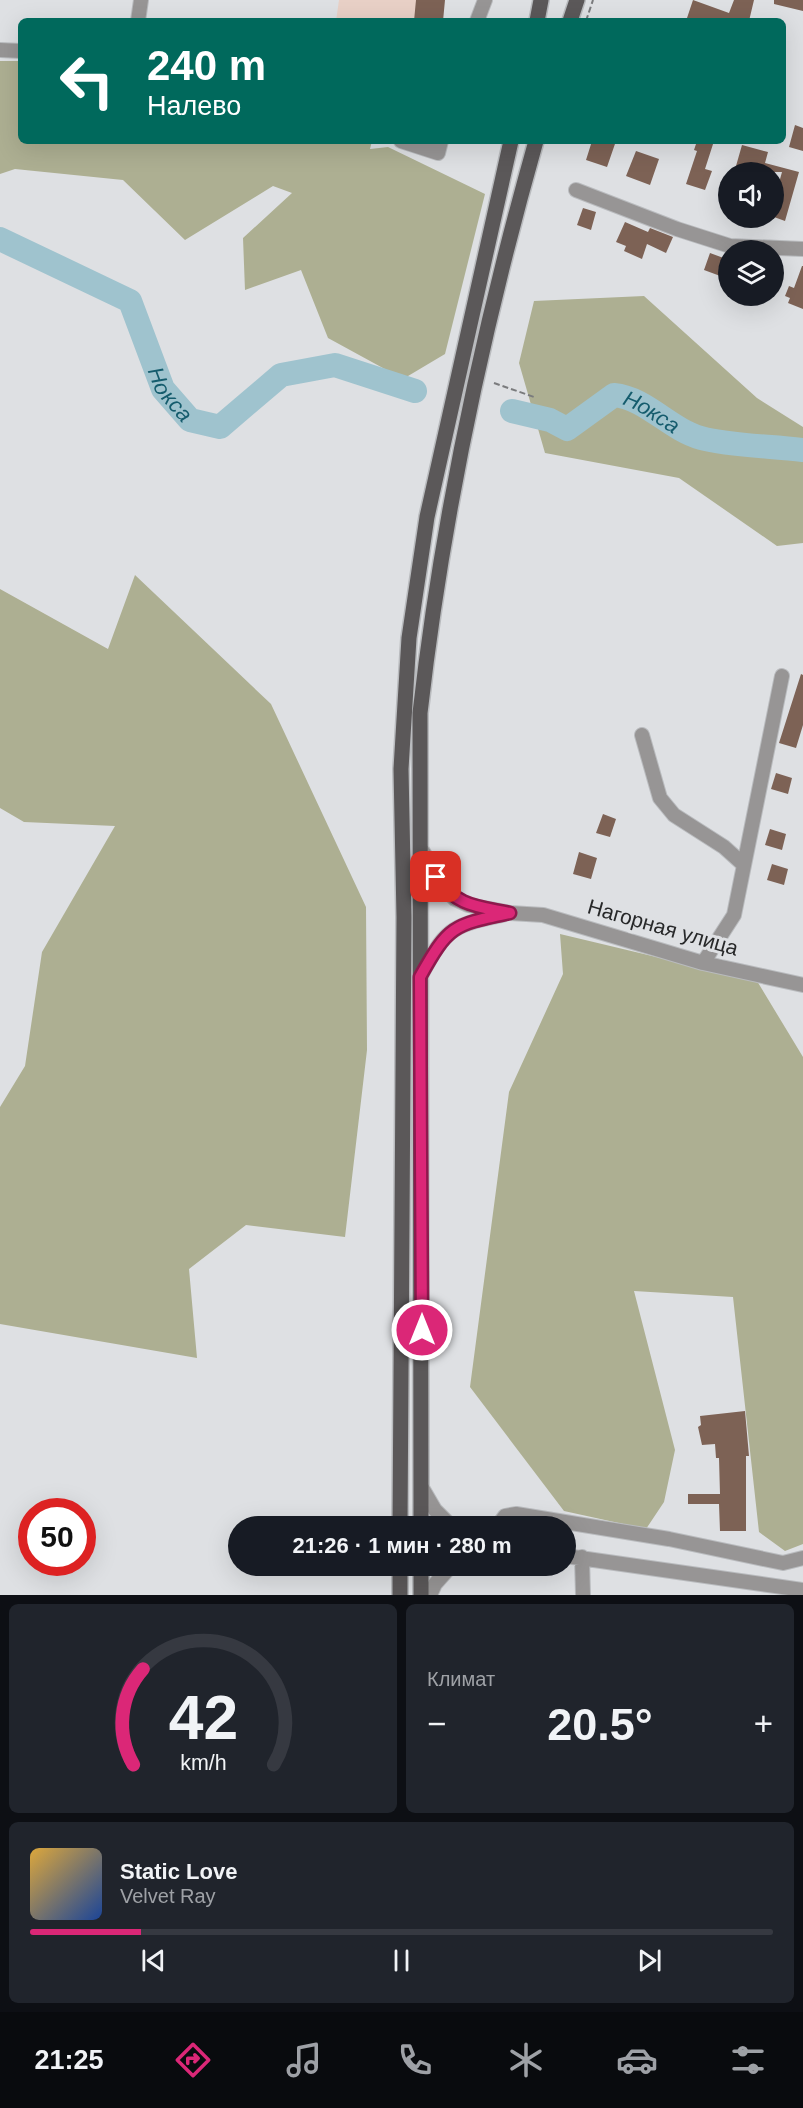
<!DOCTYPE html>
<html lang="ru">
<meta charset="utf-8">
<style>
:root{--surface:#171b24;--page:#20242c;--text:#f1f3f6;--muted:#9ea1a6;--line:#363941;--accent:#db2777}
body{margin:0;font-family:Arial,sans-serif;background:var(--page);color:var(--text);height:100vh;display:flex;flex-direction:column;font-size:22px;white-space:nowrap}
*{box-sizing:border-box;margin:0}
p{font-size:20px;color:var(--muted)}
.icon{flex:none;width:33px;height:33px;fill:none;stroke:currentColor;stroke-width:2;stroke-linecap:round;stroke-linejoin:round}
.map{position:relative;height:1595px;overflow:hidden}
.drawer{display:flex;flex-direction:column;gap:9px;padding:9px;background:#0d0f14;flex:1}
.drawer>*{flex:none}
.guide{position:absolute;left:18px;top:18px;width:768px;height:126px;border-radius:9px;box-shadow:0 6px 24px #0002;background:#00695c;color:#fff;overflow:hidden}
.controls{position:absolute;left:718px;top:162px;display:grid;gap:12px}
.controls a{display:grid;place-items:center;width:66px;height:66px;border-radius:50%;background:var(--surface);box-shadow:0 6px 24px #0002;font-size:30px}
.speed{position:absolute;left:18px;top:1498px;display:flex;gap:12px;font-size:30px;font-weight:700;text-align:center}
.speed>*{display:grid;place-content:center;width:78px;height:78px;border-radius:50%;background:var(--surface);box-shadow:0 6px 24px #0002;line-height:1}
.speed .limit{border:9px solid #d22;background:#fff;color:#111}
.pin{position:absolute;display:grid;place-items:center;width:51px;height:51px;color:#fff;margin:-26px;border-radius:12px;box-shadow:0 3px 9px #0006}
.me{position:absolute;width:66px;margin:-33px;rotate:0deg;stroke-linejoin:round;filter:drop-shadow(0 0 4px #0008)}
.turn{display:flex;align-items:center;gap:21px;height:126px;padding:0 30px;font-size:27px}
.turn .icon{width:78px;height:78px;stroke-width:2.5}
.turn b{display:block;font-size:42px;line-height:51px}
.big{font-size:45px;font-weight:600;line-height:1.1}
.drawer .widget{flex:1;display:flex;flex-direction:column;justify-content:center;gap:9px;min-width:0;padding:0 21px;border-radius:9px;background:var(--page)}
.drawer .dial{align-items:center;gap:0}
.dial svg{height:156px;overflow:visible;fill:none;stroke:var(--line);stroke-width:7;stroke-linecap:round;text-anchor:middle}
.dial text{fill:var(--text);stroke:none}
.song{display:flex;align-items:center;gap:18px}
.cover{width:72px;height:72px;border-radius:9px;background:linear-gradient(135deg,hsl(40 70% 55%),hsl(220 70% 35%))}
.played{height:6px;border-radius:3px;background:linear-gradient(90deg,var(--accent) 15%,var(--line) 15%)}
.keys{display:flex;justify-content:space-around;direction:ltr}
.heat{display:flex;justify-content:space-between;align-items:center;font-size:33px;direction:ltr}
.drawer .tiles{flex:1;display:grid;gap:9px;grid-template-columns:1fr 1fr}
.widget:last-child{grid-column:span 2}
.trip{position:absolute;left:228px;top:1516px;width:348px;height:60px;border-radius:30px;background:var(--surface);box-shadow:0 6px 24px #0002;font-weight:600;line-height:60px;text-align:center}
.menu{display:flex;height:96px;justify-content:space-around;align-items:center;background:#090b0e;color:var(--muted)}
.menu .icon{width:42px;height:42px}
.menu .current{color:var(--accent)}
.menu b{font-size:27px;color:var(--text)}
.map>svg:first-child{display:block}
</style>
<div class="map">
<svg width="803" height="1595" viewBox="0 0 803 1595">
<rect width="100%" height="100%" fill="#dee0e3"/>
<!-- industrial -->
<path fill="#e8d0c6" d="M 339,0 L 438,0 L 435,21 L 336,21 Z"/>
<!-- green -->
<path fill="#adaf92" d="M 0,61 L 21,61 L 21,141 L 372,141 L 370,149 L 388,147 L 485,194 L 445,354 L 403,379 L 328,338 L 301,270 L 245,290 L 243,238 L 292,193 L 273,186 L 185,240 L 123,180 L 15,169 L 0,174 Z
M 644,296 L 757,398 L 803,427 L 803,543 L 777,546 L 679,478 L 545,453 L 519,363 L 534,301 Z
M 135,575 L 271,704 L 366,907 L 367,1050 L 345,1237 L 246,1225 L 189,1269 L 197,1358 L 0,1324 L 0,1107 L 25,1066 L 42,952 L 115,826 L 24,822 L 0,808 L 0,589 L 108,649 Z
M 560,934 L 757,981 L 803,1057 L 803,1544 L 785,1551 L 759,1532 L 733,1297 L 634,1291 L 675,1450 L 664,1502 L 646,1529 L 564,1511 L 470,1387 L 509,1092 L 563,974 Z"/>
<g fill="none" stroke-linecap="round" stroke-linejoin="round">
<!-- river -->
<g stroke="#9fc3ce" stroke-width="24">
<path id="s1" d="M 0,239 L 130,301 L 163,389 L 190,420 L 220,427 L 281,375 L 335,365 L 415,391"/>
<path id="s2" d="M 512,411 L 550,420 L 567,429 L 614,395 C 646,398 669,429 701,438 C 730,446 772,446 803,450"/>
</g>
</g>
<!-- building -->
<path fill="#7d6255" d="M 416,0 L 445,0 L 443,21 L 414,21 Z
M 693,0 L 729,13 L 734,0 L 754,0 L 749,21 L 686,21 Z
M 774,0 L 803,0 L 803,11 L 774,4 Z
M 795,125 L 803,128 L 803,151 L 789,147 Z
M 592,141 L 616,141 L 607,167 L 586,160 Z
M 697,141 L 714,141 L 705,169 L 712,171 L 705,190 L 686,184 L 697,151 L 694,150 Z
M 742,145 L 768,152 L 765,163 L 799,172 L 785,221 L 774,217 L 774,201 L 782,172 L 761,172 L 736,166 Z
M 636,151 L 659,159 L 650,185 L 626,176 Z
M 583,208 L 596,212 L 591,230 L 577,225 Z
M 625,222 L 648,232 L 650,228 L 673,237 L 666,253 L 647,244 L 642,259 L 624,251 L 626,246 L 616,242 Z
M 710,253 L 729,260 L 723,277 L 704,270 Z
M 802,266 L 803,266 L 803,309 L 788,303 L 790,298 L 785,296 L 789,286 L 794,288 Z
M 801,674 L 803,675 L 803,725 L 796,748 L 779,743 Z
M 776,773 L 792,778 L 788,794 L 771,789 Z
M 603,814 L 616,819 L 610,837 L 596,833 Z
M 770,829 L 786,834 L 782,850 L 765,845 Z
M 579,852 L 597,858 L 591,879 L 573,874 Z
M 772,864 L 788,869 L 784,885 L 767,880 Z
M 745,1411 L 749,1456 L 746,1456 L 746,1531 L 720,1531 L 719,1504 L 688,1504 L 688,1494 L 720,1494 L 719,1458 L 716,1458 L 715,1444 L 702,1445 L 698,1427 L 701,1425 L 700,1416 Z"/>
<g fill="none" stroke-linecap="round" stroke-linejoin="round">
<!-- minor casing -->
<g stroke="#b9bbbe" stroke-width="16">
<path id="minor" d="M 138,21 L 141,0
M 477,21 L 485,0
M 0,50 L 21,51
M 401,141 L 438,153 L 441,141
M 576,190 L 677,229 L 730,246 L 803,249
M 642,735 L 660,798 L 674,815 L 724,847 L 744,865
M 422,850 L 446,890 L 455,899 L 468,905 L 510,913 L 543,915 L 703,963 L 803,985
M 703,963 L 734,915 L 782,676
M 420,977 C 446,929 449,926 502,915
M 421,1486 L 435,1510 L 452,1527
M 497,1527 L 505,1516 L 516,1514 L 669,1539 L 783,1563 L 803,1558
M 566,1556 L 803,1590
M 582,1557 L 583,1595
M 430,1595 L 435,1584 L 451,1566"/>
</g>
<!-- major casing -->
<g stroke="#b9bbbe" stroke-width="18">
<path id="major" d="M 537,21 L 541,0
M 570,21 L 577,0
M 400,1527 L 404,917 L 401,769 L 409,638 L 427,517 L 511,141
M 421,1527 L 420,713 C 442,519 483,328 536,141
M 421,1566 L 421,1595
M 400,1595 L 400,1566"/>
</g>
<!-- path -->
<path stroke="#7a7b7d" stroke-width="2" stroke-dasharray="6 3" stroke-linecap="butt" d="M 586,21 L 593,0
M 494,383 L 534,397"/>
<!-- minor -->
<use href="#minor" stroke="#979595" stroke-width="14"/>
<!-- major -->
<use href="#major" stroke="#5b5859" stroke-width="15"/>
</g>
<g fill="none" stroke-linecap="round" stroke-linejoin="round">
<!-- route casing -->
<g stroke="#8e194d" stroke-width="15">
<path id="route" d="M 422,1330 L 420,977 C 449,925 453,925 510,913 C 476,906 458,907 436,877"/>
</g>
<!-- route -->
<use href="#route" stroke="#db2777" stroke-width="10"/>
</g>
<g text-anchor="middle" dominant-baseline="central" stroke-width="6" stroke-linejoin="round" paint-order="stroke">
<!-- street labels -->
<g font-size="21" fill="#272829" stroke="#dee0e3">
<text transform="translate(663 927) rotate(16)">Нагорная улица</text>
</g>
<!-- water labels -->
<g font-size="22" font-style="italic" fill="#155c6d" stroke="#dee0e3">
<text stroke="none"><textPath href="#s1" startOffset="246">Нокса</textPath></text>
<text stroke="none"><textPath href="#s2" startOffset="158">Нокса</textPath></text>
</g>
</g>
</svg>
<div class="controls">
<a><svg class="icon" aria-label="sound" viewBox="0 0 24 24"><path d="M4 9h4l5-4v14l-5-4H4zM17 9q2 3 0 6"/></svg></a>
<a><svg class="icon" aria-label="layers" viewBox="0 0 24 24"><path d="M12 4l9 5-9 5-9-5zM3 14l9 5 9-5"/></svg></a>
</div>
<div class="speed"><div class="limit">50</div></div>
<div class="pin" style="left:436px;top:877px;background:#d93025"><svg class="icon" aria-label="arrive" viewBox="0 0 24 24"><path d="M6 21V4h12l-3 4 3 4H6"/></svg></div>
<svg class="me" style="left:422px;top:1330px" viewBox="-20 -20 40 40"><circle r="17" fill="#db2777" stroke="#fff" stroke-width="3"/><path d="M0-11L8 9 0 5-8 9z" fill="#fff"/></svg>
<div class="trip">21:26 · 1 мин · 280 m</div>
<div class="guide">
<div class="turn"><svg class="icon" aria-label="left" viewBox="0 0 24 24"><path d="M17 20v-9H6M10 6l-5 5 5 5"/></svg><div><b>240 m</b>Налево</div></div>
</div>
</div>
<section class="drawer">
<div class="tiles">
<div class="widget dial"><svg viewBox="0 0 100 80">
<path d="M14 69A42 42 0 1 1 86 69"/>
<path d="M14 69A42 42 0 0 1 19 20" stroke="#db2777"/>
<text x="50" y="56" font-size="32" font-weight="700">42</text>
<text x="50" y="72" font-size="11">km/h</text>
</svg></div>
<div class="widget"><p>Климат</p>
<div class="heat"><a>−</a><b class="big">20.5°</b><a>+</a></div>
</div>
<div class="widget">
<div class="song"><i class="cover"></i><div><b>Static Love</b><p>Velvet Ray</p></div></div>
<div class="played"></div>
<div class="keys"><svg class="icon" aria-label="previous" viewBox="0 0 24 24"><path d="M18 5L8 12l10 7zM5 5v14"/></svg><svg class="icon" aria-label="pause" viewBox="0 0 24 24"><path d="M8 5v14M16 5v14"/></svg><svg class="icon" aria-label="next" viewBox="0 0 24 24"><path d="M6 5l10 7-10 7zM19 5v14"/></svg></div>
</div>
</div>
</section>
<nav class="menu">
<b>21:25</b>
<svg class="icon current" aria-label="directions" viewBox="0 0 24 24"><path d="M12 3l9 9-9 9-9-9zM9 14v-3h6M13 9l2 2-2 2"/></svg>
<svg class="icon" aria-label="music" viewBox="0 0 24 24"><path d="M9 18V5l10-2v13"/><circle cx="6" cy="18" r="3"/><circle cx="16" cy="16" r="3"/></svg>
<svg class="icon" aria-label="phone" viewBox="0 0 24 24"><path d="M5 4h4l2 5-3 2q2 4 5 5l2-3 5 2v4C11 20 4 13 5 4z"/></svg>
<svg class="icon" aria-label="climate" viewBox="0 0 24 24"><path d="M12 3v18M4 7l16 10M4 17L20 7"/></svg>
<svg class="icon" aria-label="car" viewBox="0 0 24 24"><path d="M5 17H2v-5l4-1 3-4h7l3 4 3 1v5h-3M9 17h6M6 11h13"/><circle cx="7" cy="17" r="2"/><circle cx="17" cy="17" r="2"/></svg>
<svg class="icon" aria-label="filters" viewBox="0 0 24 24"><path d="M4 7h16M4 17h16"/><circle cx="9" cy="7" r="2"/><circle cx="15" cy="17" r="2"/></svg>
</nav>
